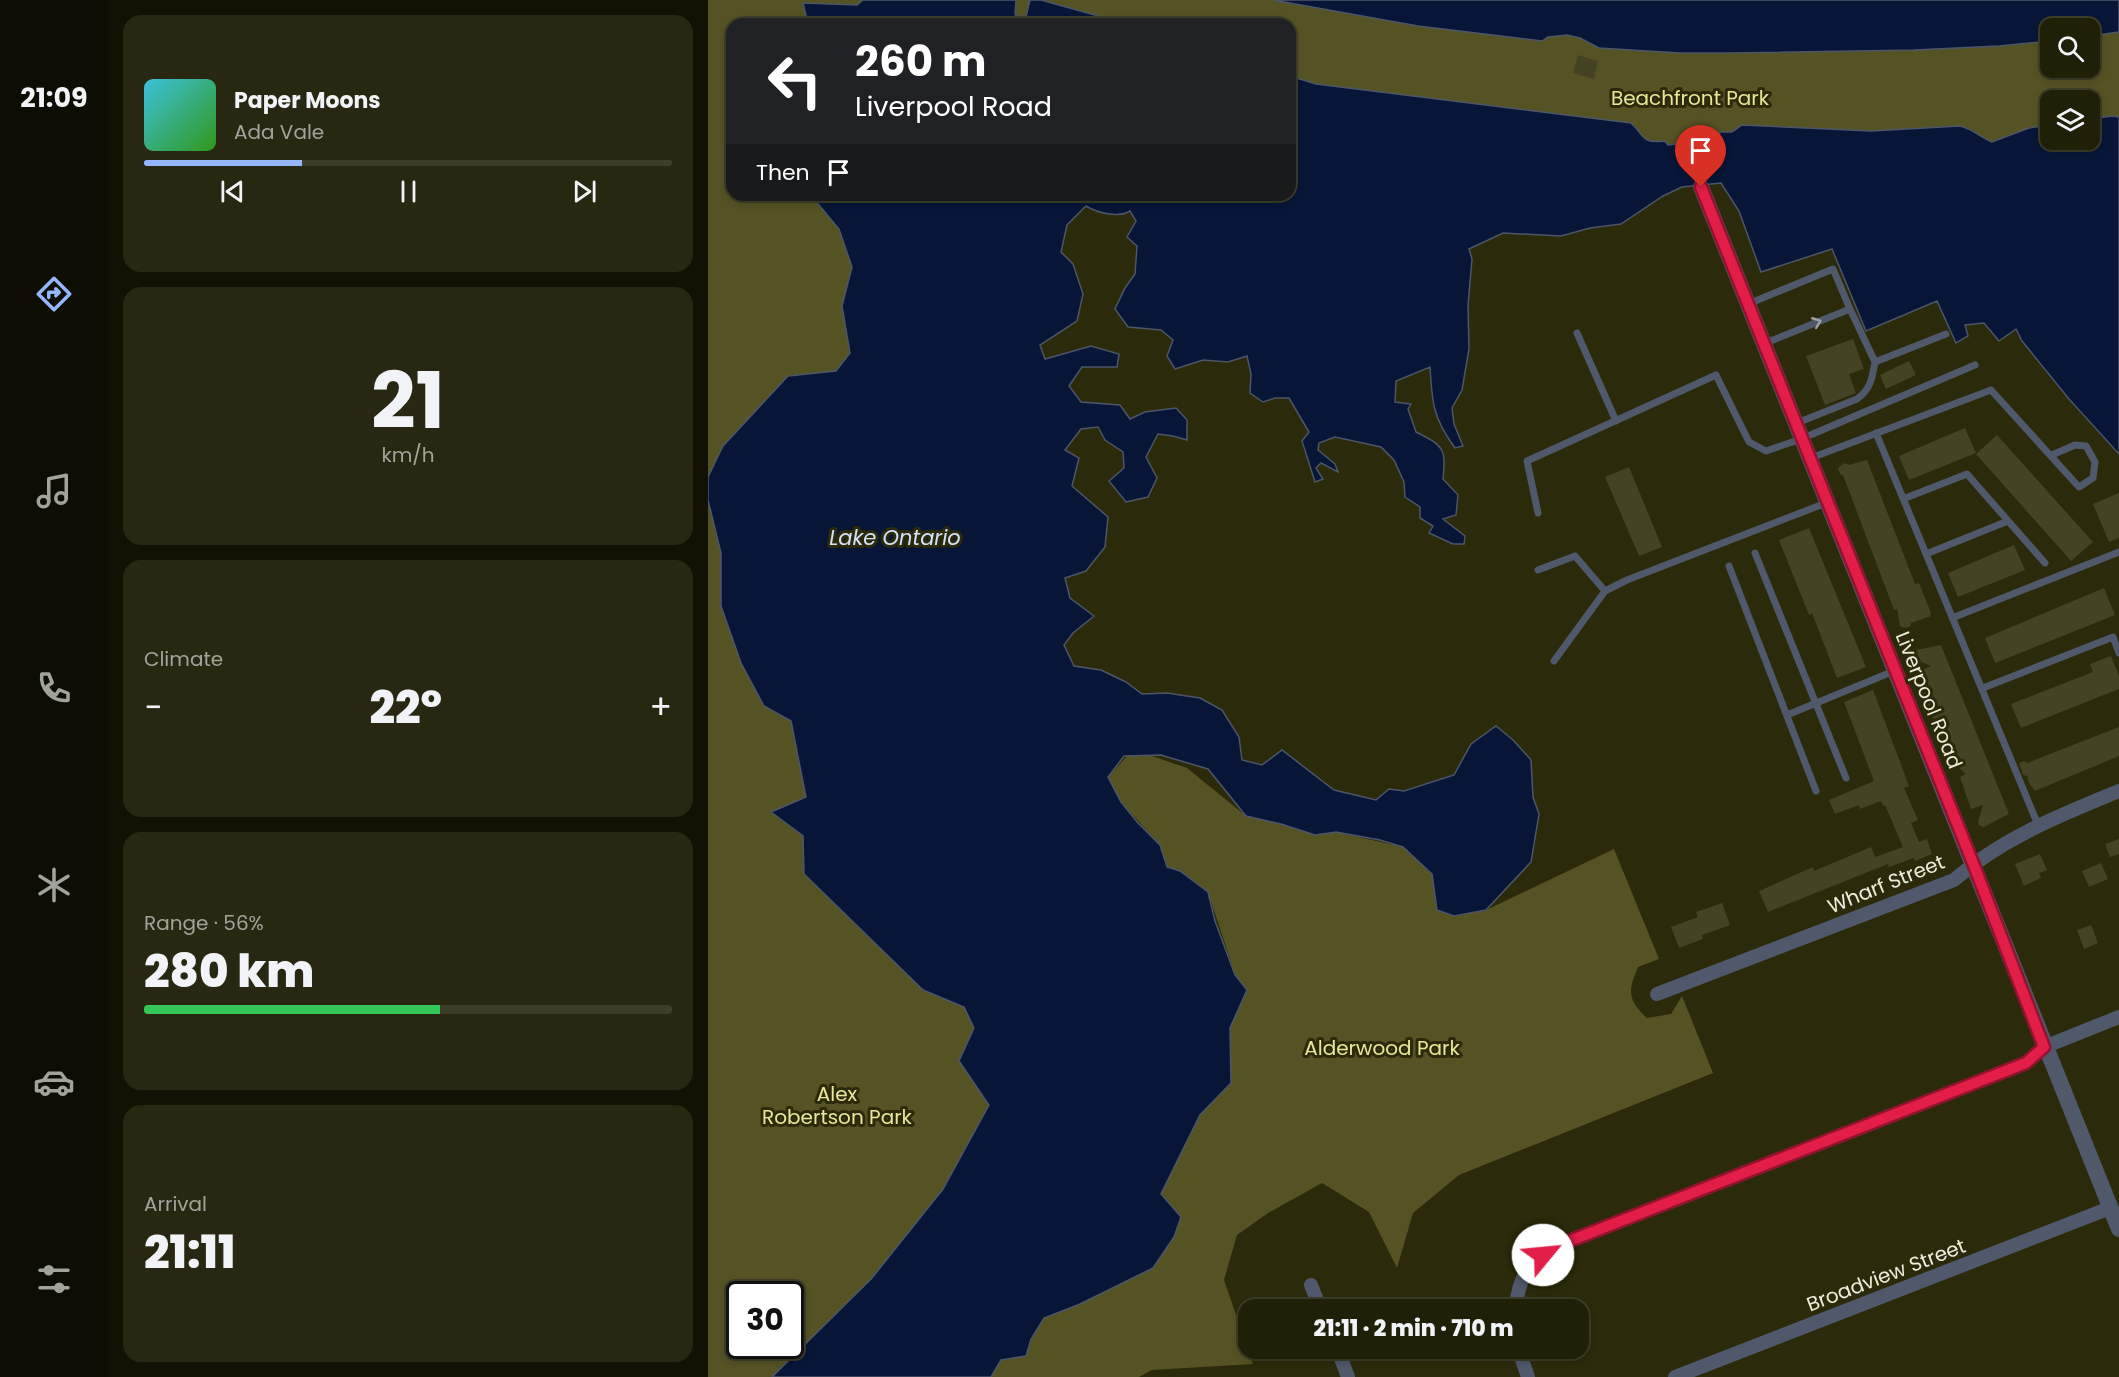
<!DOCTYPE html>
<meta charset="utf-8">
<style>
:root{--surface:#202008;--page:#282812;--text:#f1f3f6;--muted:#a2a39c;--line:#3d3e29;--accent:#95b6fd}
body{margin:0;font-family:Poppins,sans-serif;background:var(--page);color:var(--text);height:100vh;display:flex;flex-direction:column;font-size:22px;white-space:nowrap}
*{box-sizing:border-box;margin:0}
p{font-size:20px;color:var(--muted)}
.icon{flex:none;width:33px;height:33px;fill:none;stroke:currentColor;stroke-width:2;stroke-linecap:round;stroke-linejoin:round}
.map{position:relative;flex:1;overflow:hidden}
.side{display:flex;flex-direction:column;gap:15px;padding:15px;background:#121204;width:600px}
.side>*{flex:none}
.top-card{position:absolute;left:18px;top:18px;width:570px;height:183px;border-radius:18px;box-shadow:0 3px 9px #0003,0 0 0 2px var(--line);background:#202124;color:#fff;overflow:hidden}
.tools{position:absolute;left:1332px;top:18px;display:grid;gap:12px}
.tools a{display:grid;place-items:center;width:60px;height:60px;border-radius:12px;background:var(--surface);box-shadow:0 3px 9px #0003,0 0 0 2px var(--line);font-size:30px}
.speed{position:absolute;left:18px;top:1281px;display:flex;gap:12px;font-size:30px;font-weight:700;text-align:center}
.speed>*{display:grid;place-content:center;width:78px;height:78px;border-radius:50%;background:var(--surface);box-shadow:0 3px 9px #0003,0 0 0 2px var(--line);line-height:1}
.speed .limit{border:3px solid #111;border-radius:9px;background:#fff;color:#111}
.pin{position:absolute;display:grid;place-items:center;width:51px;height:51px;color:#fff;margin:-62px -26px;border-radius:50% 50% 50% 0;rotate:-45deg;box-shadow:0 0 6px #0007}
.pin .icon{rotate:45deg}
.me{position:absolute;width:66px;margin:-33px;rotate:62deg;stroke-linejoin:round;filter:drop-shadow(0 0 4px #0008)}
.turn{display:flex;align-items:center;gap:21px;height:126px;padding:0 30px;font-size:27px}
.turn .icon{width:78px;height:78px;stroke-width:2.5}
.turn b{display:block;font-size:42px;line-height:51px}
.then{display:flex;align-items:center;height:57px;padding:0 30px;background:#0003;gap:12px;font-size:22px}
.big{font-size:45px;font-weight:800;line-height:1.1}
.side .tile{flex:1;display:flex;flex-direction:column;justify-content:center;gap:9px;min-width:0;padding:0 21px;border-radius:18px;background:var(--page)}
.side .dial{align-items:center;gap:0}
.dial b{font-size:78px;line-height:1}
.song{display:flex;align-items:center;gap:18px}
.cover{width:72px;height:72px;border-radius:9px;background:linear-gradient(135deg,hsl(190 70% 55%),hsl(110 70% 35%))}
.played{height:6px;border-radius:3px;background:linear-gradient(90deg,var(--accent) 30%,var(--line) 30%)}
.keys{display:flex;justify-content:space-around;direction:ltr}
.heat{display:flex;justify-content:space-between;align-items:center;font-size:33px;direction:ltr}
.charge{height:9px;border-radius:4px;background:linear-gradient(90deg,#34c759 56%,var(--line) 0)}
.trip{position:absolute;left:530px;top:1299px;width:351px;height:60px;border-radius:18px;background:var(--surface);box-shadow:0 3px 9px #0003,0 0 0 2px var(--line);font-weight:800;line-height:60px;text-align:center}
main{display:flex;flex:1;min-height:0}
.tab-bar{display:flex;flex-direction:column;width:108px;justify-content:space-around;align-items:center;background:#0d0d03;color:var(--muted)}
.tab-bar .icon{width:42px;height:42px}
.tab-bar .selected{color:var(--accent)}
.tab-bar b{font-size:27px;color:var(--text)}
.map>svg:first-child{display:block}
</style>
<main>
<nav class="tab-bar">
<b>21:09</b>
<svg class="icon selected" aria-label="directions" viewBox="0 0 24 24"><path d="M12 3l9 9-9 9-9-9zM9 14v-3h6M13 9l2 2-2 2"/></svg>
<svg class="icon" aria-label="music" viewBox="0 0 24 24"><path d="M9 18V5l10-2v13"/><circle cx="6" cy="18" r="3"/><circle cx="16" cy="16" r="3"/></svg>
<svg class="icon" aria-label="phone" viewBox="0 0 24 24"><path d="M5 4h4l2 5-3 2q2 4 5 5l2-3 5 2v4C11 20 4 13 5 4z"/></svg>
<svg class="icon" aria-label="climate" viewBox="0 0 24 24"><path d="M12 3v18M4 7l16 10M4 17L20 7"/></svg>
<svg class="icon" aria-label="car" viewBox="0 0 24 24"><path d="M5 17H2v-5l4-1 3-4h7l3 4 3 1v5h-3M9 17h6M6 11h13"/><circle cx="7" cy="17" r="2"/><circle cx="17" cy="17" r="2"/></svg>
<svg class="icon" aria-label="filters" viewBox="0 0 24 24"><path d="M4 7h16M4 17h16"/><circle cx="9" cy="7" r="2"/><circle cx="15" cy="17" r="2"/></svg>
</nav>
<section class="side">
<div class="tile">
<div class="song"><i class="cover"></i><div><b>Paper Moons</b><p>Ada Vale</p></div></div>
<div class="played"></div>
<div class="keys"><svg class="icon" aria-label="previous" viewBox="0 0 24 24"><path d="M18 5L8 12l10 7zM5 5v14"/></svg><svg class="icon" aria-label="pause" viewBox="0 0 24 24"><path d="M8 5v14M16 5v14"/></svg><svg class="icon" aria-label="next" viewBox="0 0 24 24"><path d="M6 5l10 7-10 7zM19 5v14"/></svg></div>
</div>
<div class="tile dial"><b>21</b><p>km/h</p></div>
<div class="tile"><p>Climate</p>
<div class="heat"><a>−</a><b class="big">22°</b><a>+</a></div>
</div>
<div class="tile"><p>Range · 56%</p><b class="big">280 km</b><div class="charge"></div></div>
<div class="tile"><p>Arrival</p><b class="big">21:11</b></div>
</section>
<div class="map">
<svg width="1411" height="1377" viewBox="0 0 1411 1377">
<rect width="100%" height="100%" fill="#2b2a0a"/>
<!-- green -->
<path fill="#555324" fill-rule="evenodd" d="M 0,0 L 155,0 L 149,5 L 114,4 L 113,24 L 24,24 L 24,195 L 150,195 L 171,322 L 83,721 L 91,758 L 217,949 L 312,1071 L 185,1274 L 101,1341 L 64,1377 L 0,1377 ZM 32,1294 L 82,1294 L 82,1346 L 32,1346 Z
M 308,0 L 322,0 L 319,17 L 307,15 Z
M 333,0 L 565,0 L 710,26 L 834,41 L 840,37 L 860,35 L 872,38 L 891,48 L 1020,53 L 1291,46 L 1342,41 L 1342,68 L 1382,68 L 1382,36 L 1411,32 L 1411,117 L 1404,116 L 1382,119 L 1382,100 L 1342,100 L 1342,125 L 1321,128 L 1284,142 C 1272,137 1265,129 1252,126 L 1163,131 L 1033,126 C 1014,141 983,143 960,145 L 957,141 C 932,144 937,136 923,123 L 608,84 L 582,76 L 582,24 L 419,24 Z
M 420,755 L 441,755 L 479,768 L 538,816 L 573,824 L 607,835 L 628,832 L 695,847 L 724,874 L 729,910 L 746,916 L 778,910 L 906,849 L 951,959 L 930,967 C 920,991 919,1000 939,1018 L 963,1014 L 974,996 L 1005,1073 L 751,1175 L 705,1213 L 689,1268 L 661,1212 L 614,1183 L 560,1213 L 529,1235 L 516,1280 L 545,1364 L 444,1370 L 431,1377 L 283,1377 L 293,1360 L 318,1356 L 324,1338 L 336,1318 L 453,1194 L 492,1115 L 523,1083 L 522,1028 L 538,990 L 527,974 L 500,892 L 459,867 L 452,845 L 413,802 L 400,777 Z"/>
<!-- water -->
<path fill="#071537" stroke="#4c5668" stroke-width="1.5" d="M 155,0 L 308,0 L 307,15 L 318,17 L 322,0 L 333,0 L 419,24 L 100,24 L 95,3 L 149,5 Z
M 565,0 L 1411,0 L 1411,32 L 1382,36 L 1382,28 L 1342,28 L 1342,41 L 1291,46 L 1206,50 L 1020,53 L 972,53 L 891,48 L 872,38 L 859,35 L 840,37 L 834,41 L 710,26 Z
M 582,76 L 608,84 L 923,123 C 937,136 933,144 957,141 L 960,145 L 988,142 L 1011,136 L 1012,132 L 1024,132 L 1034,125 L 1163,131 L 1252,126 C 1265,129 1272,137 1284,142 L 1321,128 L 1342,125 L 1342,140 L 1382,140 L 1382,119 L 1404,116 L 1411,117 L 1411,454 L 1361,399 L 1314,341 L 1308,329 L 1291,341 L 1276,323 L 1257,325 L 1260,336 L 1248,343 L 1229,301 L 1158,331 L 1124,249 L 1053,272 L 1031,211 L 1013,183 L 974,187 L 955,196 L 913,224 L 882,228 L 853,236 L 795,233 L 761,249 L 764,259 L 760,306 L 761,349 L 754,390 L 744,408 L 746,424 L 755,446 L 747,448 C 725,418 724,403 722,367 L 688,381 L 687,402 L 703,404 L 700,409 L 708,432 C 736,446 738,448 735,479 L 750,495 L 748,515 L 735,519 L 757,536 L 756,544 L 745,544 L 721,533 L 725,526 L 712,518 L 712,507 L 697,497 L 696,482 L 686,460 L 673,447 L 627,437 L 611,443 L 610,450 L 627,464 L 630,472 L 613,463 L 608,468 L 615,479 L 607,482 L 594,441 L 601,432 L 581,398 L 567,398 L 555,402 L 542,393 L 543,374 L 539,356 L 520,362 L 495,360 L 467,369 L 459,356 L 465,340 L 453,330 L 420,327 L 407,309 L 417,288 L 427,274 L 429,246 L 419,237 L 428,221 L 422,211 C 411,218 389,213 378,206 L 359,225 L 353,252 L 365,264 L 375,294 L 369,321 L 332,345 L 337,359 L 383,346 L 411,354 L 409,367 L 374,367 L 361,386 L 373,402 L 412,405 L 422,419 L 437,412 L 468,408 L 479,420 L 479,440 L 465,436 L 450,434 L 438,457 L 449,478 L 440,497 L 418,502 L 401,481 L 416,468 L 415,452 L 397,440 L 390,427 L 373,429 L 357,450 L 371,458 L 364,486 L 400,517 L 397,547 L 378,571 L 357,578 L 362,598 L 386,616 L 365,633 L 356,645 L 366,666 L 393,670 L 418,682 L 434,694 L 459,693 L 492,698 L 514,710 L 531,737 L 534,760 L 554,765 L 574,750 L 626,790 L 668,800 L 681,789 L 696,791 L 746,775 L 763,744 L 788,726 L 805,740 L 823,760 L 825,797 L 831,814 L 823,862 L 778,910 L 746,916 L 729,910 L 724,874 L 695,847 L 672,840 L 628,832 L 607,835 L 573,824 L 538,816 L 500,769 L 453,755 L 416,756 L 400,777 L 413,802 L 430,823 L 452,845 L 459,867 L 472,871 L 500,892 L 507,921 L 527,975 L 539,990 L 522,1028 L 523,1083 L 492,1115 L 453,1194 L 473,1217 L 466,1237 L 445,1268 L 372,1304 L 336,1318 L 323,1339 L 318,1356 L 293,1360 L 283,1377 L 64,1377 L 164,1278 L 235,1189 L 281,1105 L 251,1061 L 266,1028 L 256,1007 L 215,990 L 96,874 L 95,836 L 63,812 L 98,797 L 83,721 L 56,706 L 33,663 L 13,606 L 13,553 L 0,500 L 0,477 L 15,446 L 80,376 L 128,371 L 142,353 L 134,306 L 144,267 L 131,229 L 106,199 L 107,195 L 582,195 Z"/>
<!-- building -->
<path fill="#444323" d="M 870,55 L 890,61 L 886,79 L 865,73 Z
M 1145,339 L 1156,369 L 1141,374 L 1148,393 L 1117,405 L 1098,356 Z
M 1201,361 L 1208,375 L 1178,389 L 1172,375 Z
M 1257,428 L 1268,453 L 1201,480 L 1191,456 Z
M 1289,435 L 1385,542 L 1363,561 L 1268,454 Z
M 1159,460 L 1207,584 L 1211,583 L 1223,613 L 1222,613 L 1223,616 L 1203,623 L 1202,627 L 1197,628 L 1192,626 L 1189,609 L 1186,610 L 1135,475 L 1132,474 L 1130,469 L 1132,466 L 1137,463 L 1141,465 Z
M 921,467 L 954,547 L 931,556 L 897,477 Z
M 1411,493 L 1411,538 L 1401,542 L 1385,504 Z
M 1101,528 L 1158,667 L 1129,678 L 1104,613 L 1101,615 L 1071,540 Z
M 1306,545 L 1317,570 L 1250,597 L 1240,573 Z
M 1396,588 L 1407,615 L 1287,663 L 1277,638 Z
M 1233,645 L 1301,814 L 1276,827 L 1272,826 L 1270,822 L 1275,805 L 1263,809 L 1252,777 L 1258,774 L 1245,763 L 1245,757 L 1233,733 L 1229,720 L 1225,719 L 1215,690 L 1218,689 L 1210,672 L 1223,666 L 1193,653 Z
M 1403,656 L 1411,676 L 1411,689 L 1313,728 L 1303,704 L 1385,672 L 1382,664 Z
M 1165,690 L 1201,786 L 1196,788 L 1210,820 L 1203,823 L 1211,842 L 1219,839 L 1224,854 L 1207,861 L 1206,858 L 1181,867 L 1180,864 L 1060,912 L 1051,891 L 1105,867 L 1106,871 L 1163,847 L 1167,857 L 1195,847 L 1177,805 L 1175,806 L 1173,801 L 1152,809 L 1151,805 L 1127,814 L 1121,800 L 1166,781 L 1136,702 Z
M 1411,727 L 1411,756 L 1327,791 L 1321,783 L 1319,776 L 1315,775 L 1311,763 L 1316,761 L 1319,763 Z
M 1411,839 L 1411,854 L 1402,857 L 1397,844 Z
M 1332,854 L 1339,870 L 1331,873 L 1333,878 L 1316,886 L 1307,864 Z
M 1393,863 L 1400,879 L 1381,887 L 1374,871 Z
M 1014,903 L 1022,925 L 994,935 L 995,939 L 971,948 L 963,927 L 990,917 L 988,912 Z
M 1383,925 L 1390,943 L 1376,949 L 1369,930 Z"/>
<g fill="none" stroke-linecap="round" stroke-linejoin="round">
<!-- service -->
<path stroke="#50596b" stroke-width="7" d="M 974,142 L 993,187
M 1040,304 L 1125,269 L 1142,309 L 1055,344
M 1142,309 L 1167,362 L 1238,334
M 869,333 L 908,421
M 1089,423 L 1149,399 C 1163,389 1164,378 1167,362
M 1168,433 L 1330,825
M 1103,458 L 1283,390 L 1371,487 L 1385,478 L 1387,462 L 1378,446 L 1367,445 L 1344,455
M 1195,499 L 1259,474 L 1337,563
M 830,513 L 819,461 L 1008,375 L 1041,442 L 1058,451 L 1093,439 L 1267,365
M 1047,553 L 1138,778
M 1218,554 L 1300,521
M 1021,566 L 1108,791
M 830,570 L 867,556 L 897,591
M 1244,618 L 1411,552
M 846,661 L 897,591 L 919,580 L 1118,503
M 1275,688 L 1405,637 L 1411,653
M 1079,715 L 1186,671"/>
<!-- minor -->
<path stroke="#50596b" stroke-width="14" d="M 949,994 L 1246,880 C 1294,838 1353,815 1411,791
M 603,1285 L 613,1310
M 807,1310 C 812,1274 818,1267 846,1247 L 1318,1063 L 1336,1047 L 1411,1017
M 629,1348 L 640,1377
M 810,1348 L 820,1377
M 967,1377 L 1402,1208"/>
<!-- tertiary -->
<path stroke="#50596b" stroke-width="16" d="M 993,187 L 1411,1229"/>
</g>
<!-- one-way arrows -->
<defs><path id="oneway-chevron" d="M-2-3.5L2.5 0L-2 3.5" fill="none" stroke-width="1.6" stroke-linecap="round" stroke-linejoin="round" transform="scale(1.5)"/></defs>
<use stroke="#9fa3a3" href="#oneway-chevron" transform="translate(1109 322) rotate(-22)"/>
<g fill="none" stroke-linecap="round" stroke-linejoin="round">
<!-- route casing -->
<g stroke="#92132f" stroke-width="15">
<path id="route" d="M 835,1255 L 846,1247 L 1318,1063 L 1336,1047 L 1265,863 L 993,187"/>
</g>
<!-- route -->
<use href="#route" stroke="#e11d48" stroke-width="10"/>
</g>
<g text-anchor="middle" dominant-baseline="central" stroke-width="6" stroke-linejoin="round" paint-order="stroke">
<!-- park labels -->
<g font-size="20" fill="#e9e698" stroke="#2b2a0a">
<text x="982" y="98">Beachfront Park</text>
<text x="674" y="1048">Alderwood Park</text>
<text x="129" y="1094">Alex<tspan x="129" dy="23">Robertson Park</tspan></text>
</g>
<!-- street labels -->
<g font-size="20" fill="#eeeddb" stroke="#2b2a0a">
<text transform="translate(1221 700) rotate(68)">Liverpool Road</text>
<text transform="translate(1178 884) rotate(-22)">Wharf Street</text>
<text transform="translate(1178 1275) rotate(-21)">Broadview Street</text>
</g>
<!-- water labels -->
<g font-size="21" font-style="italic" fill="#d3e1fc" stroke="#2b2a0a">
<text x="187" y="537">Lake Ontario</text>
</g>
</g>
</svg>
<div class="tools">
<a><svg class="icon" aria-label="search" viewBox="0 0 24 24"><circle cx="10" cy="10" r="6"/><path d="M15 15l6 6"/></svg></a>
<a><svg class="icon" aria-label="layers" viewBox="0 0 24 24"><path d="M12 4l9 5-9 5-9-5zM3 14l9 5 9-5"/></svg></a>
</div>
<div class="speed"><div class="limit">30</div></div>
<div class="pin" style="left:993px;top:187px;background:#d93025"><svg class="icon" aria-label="arrive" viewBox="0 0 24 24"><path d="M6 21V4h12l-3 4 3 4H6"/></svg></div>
<svg class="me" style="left:835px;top:1255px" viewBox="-20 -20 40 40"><circle r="19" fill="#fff"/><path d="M0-13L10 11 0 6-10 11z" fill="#e11d48"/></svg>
<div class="trip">21:11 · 2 min · 710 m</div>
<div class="top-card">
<div class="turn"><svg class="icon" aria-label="left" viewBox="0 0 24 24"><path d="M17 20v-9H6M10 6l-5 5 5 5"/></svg><div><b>260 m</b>Liverpool Road</div></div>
<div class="then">Then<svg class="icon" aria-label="arrive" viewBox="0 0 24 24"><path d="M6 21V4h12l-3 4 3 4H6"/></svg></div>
</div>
</div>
</main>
